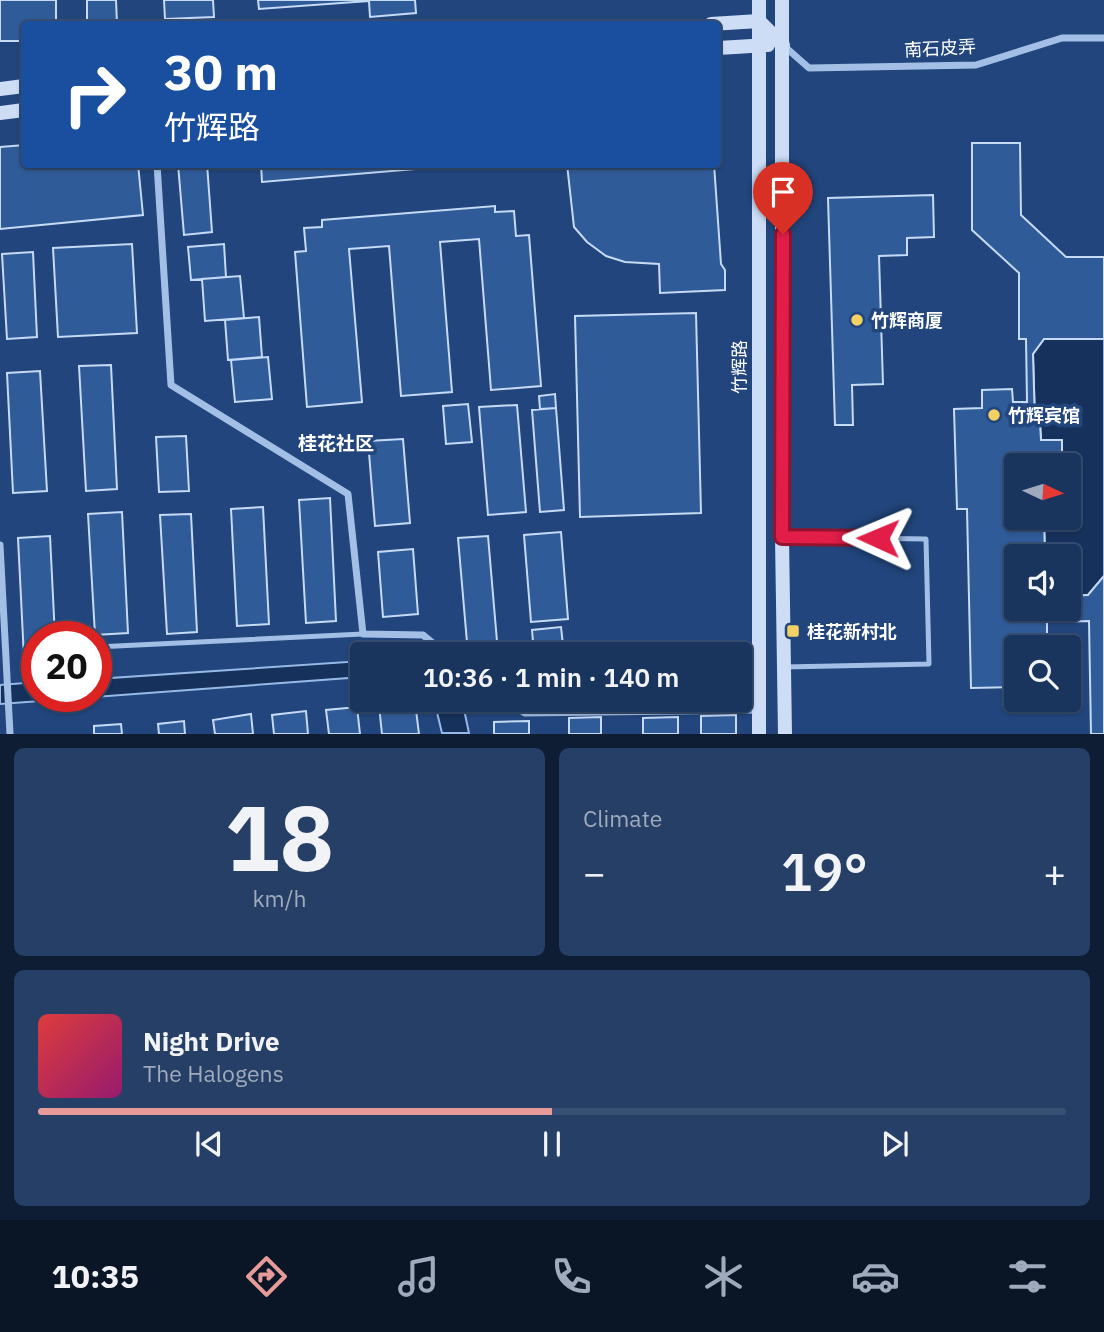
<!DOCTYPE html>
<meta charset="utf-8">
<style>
:root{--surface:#19345d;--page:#263f66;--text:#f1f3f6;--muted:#9faabc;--line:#374f72;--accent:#e69b98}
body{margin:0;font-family:"IBM Plex Sans","Noto Sans SC",sans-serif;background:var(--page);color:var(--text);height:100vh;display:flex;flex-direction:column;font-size:26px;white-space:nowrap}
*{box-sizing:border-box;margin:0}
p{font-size:23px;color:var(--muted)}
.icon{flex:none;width:38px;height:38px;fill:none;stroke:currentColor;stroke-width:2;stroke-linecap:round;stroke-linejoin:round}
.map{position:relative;height:734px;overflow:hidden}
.details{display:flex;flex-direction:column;gap:14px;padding:14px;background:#0e1d33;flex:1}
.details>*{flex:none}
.banner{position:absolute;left:21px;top:21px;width:700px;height:147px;border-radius:7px;box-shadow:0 2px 5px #0004,0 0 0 2px var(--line);background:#1a4fa0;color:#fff;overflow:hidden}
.needle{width:46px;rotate:94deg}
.fabs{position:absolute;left:1004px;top:453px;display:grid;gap:14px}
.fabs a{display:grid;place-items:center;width:77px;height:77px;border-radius:7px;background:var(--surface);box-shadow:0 2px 5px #0004,0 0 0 2px var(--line);font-size:35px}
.speed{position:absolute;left:21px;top:621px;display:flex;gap:14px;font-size:35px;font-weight:700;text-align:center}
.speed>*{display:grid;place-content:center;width:91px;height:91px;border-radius:50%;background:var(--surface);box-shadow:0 2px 5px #0004,0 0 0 2px var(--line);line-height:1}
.speed .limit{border:10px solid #d22;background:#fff;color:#111}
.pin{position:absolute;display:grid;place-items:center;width:60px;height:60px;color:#fff;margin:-72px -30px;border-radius:50% 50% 50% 0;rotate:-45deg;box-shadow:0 0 7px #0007}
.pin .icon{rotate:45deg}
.me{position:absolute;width:77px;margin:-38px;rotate:271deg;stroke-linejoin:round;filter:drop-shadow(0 0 5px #0008)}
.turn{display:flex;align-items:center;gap:24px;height:147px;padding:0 28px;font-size:32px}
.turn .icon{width:91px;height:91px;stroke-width:2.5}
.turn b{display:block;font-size:49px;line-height:60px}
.big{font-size:52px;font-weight:600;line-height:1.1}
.details .tile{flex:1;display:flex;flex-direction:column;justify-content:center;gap:10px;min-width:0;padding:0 24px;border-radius:10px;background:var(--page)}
.details .dial{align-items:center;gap:0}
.dial b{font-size:91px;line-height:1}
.song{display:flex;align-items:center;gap:21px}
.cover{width:84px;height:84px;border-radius:10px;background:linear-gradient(135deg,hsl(0 70% 55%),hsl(320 70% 35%))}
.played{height:7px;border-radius:4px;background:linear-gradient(90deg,var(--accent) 50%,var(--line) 50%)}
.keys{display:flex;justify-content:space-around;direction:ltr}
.heat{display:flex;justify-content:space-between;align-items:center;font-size:38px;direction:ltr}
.details .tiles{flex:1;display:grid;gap:14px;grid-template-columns:1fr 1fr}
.tile:last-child{grid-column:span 2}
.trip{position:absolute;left:350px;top:642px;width:402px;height:70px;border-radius:7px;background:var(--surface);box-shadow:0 2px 5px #0004,0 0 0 2px var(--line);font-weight:600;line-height:70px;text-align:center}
.menu{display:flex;height:112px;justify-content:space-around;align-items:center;background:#0a1525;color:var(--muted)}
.menu .icon{width:49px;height:49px}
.menu .on{color:var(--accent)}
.menu b{font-size:32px;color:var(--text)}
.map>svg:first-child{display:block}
</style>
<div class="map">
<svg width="1104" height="734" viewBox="0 0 1104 734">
<rect width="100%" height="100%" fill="#21457c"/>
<!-- water -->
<path fill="#16315b" stroke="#97b9e7" stroke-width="2" d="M 1044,339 L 1104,339 L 1104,576 L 1088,595 L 1069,595 L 1069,556 L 1045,556 L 1044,518 L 1069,518 L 1069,466 L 1062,465 L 1061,440 L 1041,440 L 1040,422 L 1035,422 L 1033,354 Z
M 362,661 L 362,677 L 0,704 L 0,685 L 37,682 L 37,696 L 96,696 L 96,679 Z
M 434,700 L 462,700 L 469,733 L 442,733 Z"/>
<!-- building -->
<path fill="#305b99" stroke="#c6daf5" stroke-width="2" d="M 0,0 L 56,0 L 56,24 L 24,24 L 24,41 L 0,41 Z
M 87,0 L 116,0 L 117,24 L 87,24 Z
M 164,0 L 213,0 L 214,17 L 165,19 Z
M 258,0 L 415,0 L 416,13 L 370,17 L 369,1 L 259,9 Z
M 972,143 L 1020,143 L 1021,215 L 1066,257 L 1104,257 L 1104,339 L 1044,339 L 1033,354 L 1035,422 L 1040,422 L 1041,440 L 1062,440 L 1062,466 L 1017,466 L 1017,518 L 1044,518 L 1045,556 L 1017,556 L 1017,609 L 1047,609 L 1047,648 L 1017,648 L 1017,687 L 971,688 L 967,509 L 957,509 L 954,409 L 982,408 L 982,390 L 1012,389 L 1013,402 L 1027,402 L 1026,339 L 1019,339 L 1019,273 L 972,230 Z
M 24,145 L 24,164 L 138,164 L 143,215 L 0,229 L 0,147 Z
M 178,164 L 207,164 L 212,232 L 184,235 Z
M 261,164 L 475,164 L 262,182 Z
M 567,164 L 714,164 L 721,264 L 725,270 L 725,290 L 660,293 L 659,264 L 625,262 L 606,256 L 587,242 L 574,227 Z
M 933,195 L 934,237 L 907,238 L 907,255 L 879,256 L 883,384 L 852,385 L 853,425 L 835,425 L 828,198 Z
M 495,206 L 495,212 L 514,211 L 516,236 L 529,235 L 541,386 L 491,390 L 479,239 L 440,242 L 452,392 L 401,396 L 389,246 L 349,249 L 362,402 L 307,407 L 295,252 L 306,251 L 304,228 L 322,227 L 322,220 Z
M 132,244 L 137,333 L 58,337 L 53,248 Z
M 224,244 L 226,277 L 191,280 L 188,247 Z
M 33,252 L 37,337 L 7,339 L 2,254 Z
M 240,276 L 244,318 L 205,321 L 202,279 Z
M 696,313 L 701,513 L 580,517 L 575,316 Z
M 259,317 L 262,357 L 228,360 L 225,320 Z
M 268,357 L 272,399 L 235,402 L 231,360 Z
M 111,365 L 117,489 L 86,491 L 79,366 Z
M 40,371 L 47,491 L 13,493 L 7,373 Z
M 555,394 L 556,408 L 540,409 L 539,396 Z
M 468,404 L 472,442 L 446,444 L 443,406 Z
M 517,405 L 526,512 L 488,515 L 479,407 Z
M 556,408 L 564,510 L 540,512 L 532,410 Z
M 186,436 L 189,491 L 159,492 L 156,437 Z
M 403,439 L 410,523 L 375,526 L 368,441 Z
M 330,498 L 336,621 L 306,623 L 299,500 Z
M 263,507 L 269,624 L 237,626 L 231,509 Z
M 122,512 L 128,633 L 95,635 L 88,514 Z
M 191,514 L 197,632 L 167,634 L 160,515 Z
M 561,532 L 568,619 L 531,622 L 524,535 Z
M 50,536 L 55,637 L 37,637 L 37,657 L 24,658 L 18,538 Z
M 488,536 L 498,653 L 468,654 L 458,538 Z
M 413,549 L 418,614 L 383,617 L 378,552 Z
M 1104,576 L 1104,734 L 1091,734 L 1089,621 L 1057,622 L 1057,609 L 1069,609 L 1069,596 L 1088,595 Z
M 561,627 L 564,654 L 534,654 L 532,630 Z
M 415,702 L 419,734 L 382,734 L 379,706 Z
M 357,707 L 360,734 L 329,734 L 326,710 Z
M 306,711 L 308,734 L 274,734 L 272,715 Z
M 251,714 L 253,734 L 215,734 L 213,720 Z
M 736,715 L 736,734 L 701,734 L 701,716 Z
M 601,717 L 601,734 L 569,734 L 569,718 Z
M 678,717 L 678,734 L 643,734 L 643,718 Z
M 184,721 L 185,734 L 159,734 L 158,724 Z
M 529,721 L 529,734 L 494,734 L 494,722 Z
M 121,724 L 122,734 L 94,734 L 94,726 Z"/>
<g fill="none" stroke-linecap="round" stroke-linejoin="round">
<!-- lane -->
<path stroke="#a3bfe6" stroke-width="5" d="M 782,537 L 926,539 L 929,664 L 784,667
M 96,647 L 363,634"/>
<!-- street -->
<path stroke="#a3bfe6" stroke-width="7" d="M 783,45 L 809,68 L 976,65 L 1062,38 L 1104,38
M 157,164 L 171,385 L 348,494 L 363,634 L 423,635 L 446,654
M 0,545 L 10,734
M 505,700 L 525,713 L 759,710"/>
<!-- secondary -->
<path stroke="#cdddf5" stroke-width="14" d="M 759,0 L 759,734
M 782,0 L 782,537 L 785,734
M 711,24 L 759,21 L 783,45
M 718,48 L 768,45
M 0,89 L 24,86
M 0,113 L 24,110"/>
</g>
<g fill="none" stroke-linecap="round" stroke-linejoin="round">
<!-- route casing -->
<g stroke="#92132f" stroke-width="18">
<path id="route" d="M 783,234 L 782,537 L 878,538"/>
</g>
<!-- route -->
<use href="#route" stroke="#e11d48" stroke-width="12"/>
</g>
<!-- markers -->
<g fill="#f3d064" stroke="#21457c" stroke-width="2.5">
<circle cx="857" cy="320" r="7"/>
<circle cx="994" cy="415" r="7"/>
<rect x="786" y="624" width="14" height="14" rx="3.5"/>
</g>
<g text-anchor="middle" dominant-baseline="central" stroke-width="7" stroke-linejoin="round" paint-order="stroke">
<!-- street labels -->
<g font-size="18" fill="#fff" stroke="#21457c">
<text transform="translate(940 48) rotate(-3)">南石皮弄</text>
<text transform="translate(739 367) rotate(-90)">竹辉路</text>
</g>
<!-- poi labels -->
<g font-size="18" font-weight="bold" fill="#fff" stroke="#21457c" text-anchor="start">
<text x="871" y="320">竹辉商厦</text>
<text x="1008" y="415">竹辉宾馆</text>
<text x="807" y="631">桂花新村北</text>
</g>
<!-- neighbourhood labels -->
<g font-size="19" font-weight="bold" fill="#fff" stroke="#21457c">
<text x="336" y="443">桂花社区</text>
</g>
</g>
</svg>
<div class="fabs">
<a><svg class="needle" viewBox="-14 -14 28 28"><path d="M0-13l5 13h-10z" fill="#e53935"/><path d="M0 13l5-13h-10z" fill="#9faabc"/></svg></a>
<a><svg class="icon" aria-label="sound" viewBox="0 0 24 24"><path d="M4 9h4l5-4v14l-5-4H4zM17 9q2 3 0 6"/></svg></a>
<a><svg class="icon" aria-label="search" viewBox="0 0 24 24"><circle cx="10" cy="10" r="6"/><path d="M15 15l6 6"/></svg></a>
</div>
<div class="speed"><div class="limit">20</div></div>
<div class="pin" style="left:783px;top:234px;background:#d93025"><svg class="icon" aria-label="arrive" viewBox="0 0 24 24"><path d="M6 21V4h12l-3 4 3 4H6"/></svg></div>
<svg class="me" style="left:878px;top:538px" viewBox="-20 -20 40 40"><path d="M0-17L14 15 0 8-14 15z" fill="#e11d48" stroke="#fff" stroke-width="4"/></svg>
<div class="trip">10:36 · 1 min · 140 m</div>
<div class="banner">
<div class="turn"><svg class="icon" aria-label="right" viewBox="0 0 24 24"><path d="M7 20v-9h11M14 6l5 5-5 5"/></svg><div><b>30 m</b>竹辉路</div></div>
</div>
</div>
<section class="details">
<div class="tiles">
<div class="tile dial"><b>18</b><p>km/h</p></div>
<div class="tile"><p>Climate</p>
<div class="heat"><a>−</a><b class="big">19°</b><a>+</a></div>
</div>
<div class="tile">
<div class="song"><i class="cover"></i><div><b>Night Drive</b><p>The Halogens</p></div></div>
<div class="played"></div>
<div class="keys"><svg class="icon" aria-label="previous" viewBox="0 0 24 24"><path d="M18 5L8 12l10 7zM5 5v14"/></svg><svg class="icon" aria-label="pause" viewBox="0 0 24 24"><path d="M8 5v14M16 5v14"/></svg><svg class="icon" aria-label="next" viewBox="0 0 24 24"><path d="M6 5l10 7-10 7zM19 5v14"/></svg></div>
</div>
</div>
</section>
<nav class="menu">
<b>10:35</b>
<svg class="icon on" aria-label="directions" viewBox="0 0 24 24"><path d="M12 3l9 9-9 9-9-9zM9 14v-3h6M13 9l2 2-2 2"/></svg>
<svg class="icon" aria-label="music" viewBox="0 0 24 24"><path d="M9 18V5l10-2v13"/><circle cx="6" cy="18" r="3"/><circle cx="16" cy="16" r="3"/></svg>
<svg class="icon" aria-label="phone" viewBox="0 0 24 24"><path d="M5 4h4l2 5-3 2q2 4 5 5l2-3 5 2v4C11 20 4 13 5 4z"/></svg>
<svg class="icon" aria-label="climate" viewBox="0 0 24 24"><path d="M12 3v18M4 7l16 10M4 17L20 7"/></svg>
<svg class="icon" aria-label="car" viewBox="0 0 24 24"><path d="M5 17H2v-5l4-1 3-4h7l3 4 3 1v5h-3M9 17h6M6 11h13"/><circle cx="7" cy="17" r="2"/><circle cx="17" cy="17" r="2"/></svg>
<svg class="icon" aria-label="filters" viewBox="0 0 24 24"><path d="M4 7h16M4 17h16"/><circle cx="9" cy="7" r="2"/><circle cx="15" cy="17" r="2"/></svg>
</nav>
